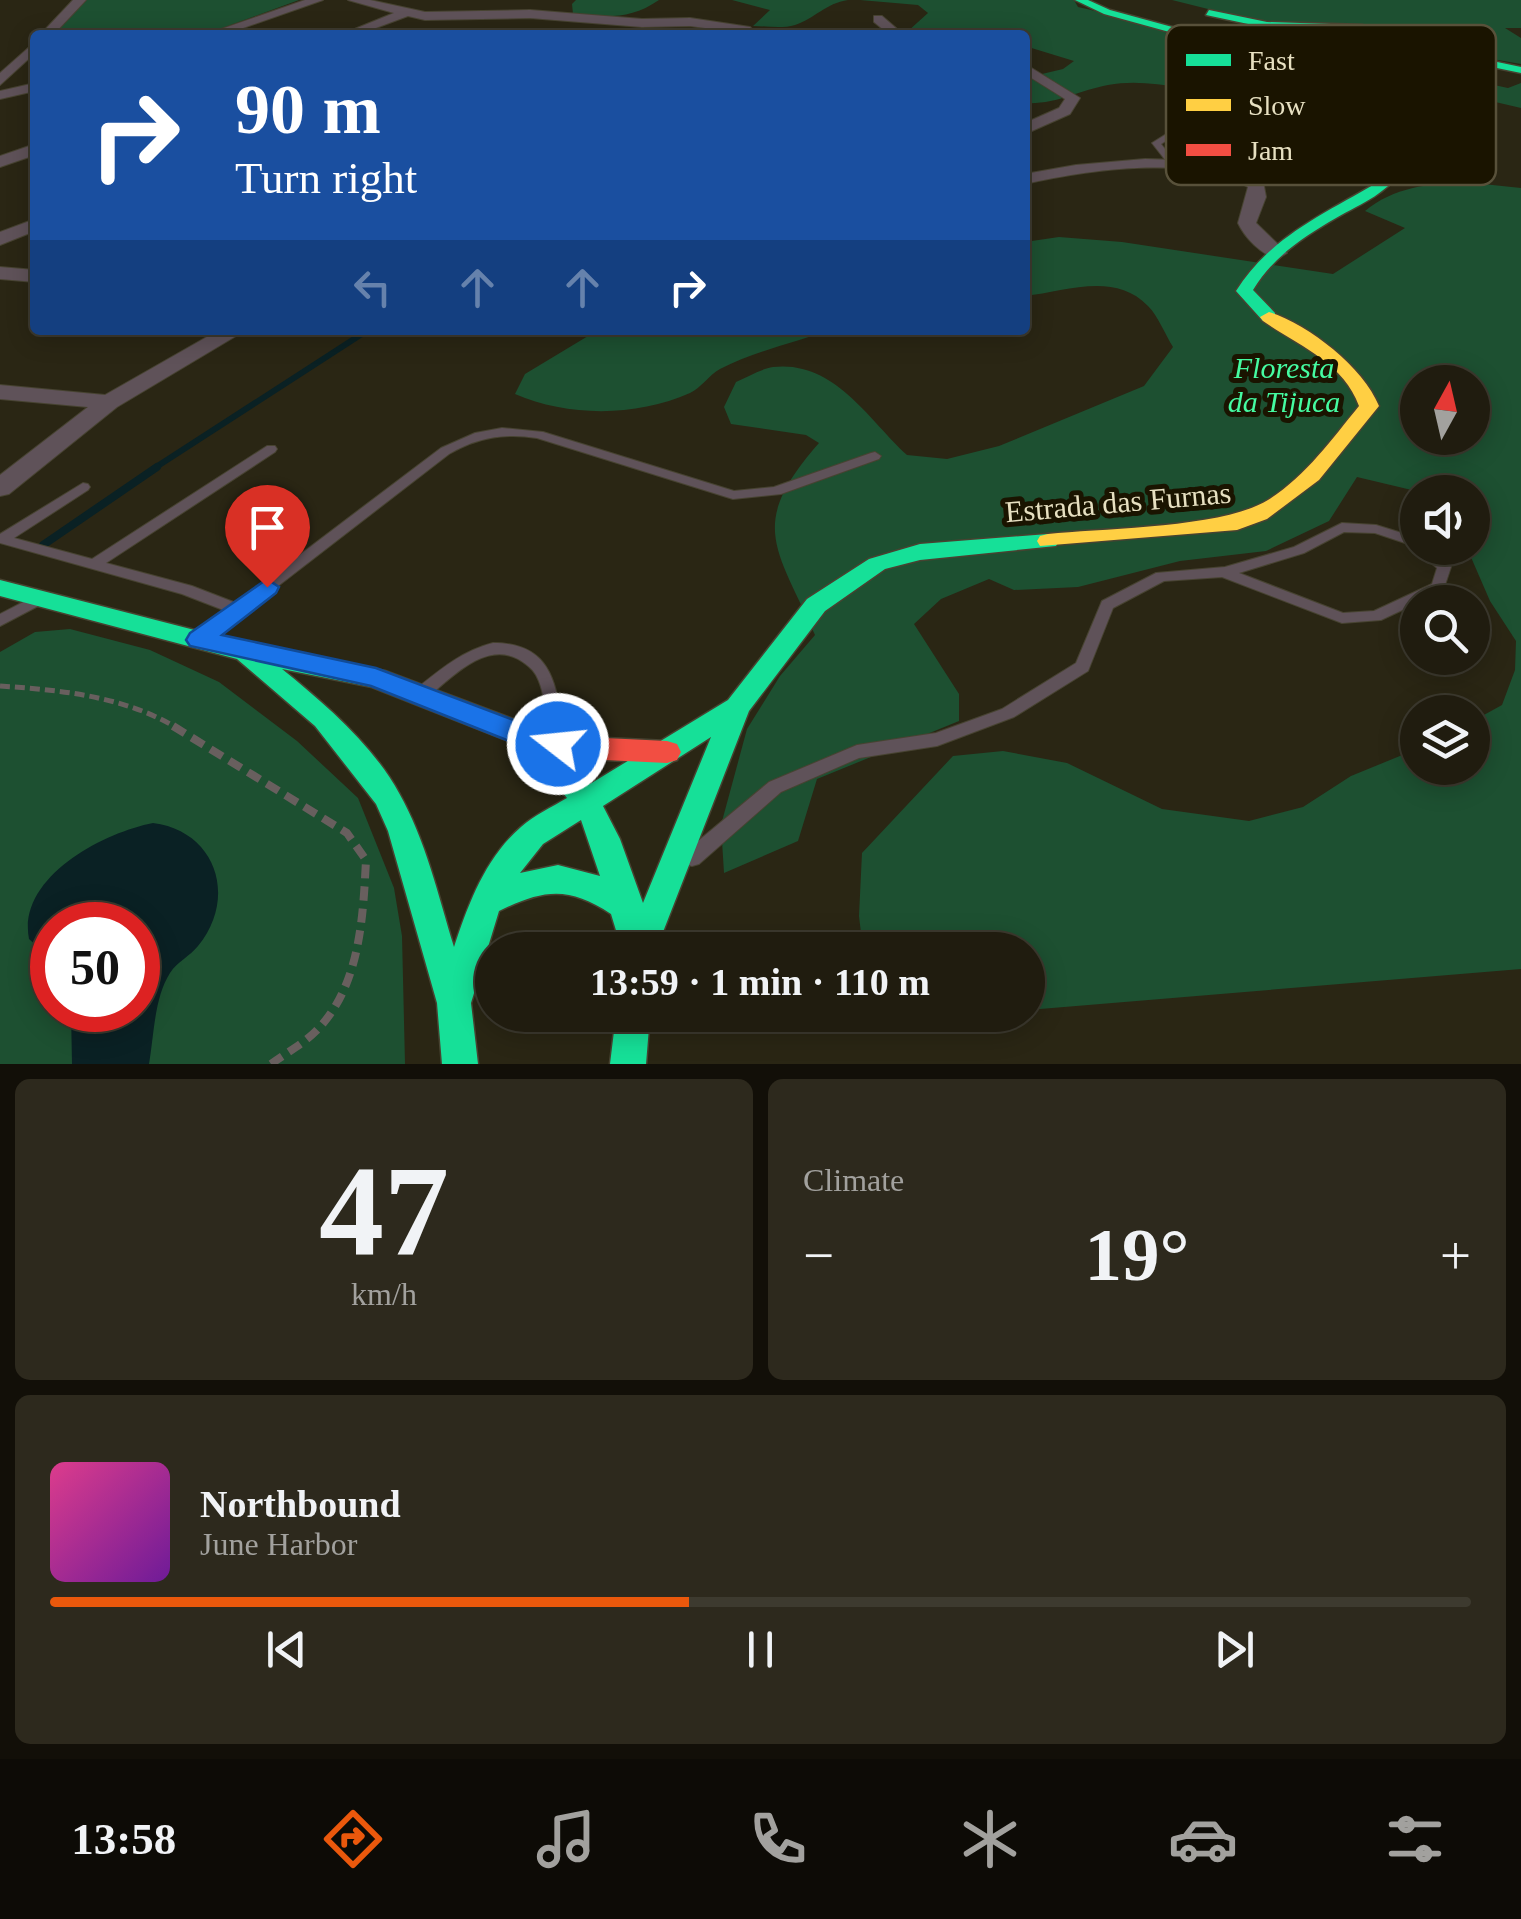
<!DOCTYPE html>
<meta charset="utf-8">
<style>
:root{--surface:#201c0f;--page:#2d291d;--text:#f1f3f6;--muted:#a2a19e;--line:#3d3a2f;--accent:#ea580c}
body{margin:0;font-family:Georgia,serif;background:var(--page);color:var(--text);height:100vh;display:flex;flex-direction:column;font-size:38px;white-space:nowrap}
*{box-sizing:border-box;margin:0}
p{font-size:32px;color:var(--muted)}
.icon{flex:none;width:55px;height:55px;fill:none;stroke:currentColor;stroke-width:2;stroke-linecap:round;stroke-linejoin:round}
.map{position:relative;height:1064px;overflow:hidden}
.sheet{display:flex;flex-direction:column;gap:15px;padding:15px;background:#120f08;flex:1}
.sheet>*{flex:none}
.top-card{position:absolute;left:30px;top:30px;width:1000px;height:305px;border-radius:10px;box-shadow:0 5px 25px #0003,0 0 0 2px var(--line);background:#1a4fa0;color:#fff;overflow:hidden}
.needle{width:65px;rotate:8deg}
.tools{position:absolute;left:1400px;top:365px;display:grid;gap:20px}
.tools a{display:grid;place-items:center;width:90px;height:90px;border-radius:50%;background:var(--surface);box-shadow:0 5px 25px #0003,0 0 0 2px var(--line);font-size:50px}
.speed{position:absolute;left:30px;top:902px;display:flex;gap:20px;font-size:50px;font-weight:700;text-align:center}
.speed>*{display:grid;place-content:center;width:130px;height:130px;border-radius:50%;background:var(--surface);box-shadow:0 5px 25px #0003,0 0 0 2px var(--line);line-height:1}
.speed .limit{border:15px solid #d22;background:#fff;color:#111}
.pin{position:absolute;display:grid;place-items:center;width:85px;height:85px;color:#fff;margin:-102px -42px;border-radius:50% 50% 50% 0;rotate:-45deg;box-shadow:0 0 10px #0007}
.pin .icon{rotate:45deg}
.me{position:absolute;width:110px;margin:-55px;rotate:286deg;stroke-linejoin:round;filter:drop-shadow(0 0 8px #0008)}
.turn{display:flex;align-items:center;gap:35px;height:210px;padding:0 40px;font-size:45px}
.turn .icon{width:130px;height:130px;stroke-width:2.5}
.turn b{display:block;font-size:70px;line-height:85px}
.lanes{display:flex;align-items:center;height:95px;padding:0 40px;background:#0003;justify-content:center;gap:50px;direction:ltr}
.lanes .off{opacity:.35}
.big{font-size:75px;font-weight:600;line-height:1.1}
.sheet .tile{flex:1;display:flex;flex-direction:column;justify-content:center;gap:15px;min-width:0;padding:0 35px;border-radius:15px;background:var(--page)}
.sheet .dial{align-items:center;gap:0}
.dial b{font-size:130px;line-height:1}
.song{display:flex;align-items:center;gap:30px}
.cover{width:120px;height:120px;border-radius:15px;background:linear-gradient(135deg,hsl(330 70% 55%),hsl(280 70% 35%))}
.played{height:10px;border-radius:5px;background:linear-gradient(90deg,var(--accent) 45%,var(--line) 45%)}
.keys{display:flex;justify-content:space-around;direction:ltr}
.heat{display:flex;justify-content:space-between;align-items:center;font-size:55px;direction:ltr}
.sheet .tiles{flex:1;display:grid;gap:15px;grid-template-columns:1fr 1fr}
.tile:last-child{grid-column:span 2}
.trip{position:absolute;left:475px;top:932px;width:570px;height:100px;border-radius:50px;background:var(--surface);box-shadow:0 5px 25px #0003,0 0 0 2px var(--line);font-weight:600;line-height:100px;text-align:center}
.tab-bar{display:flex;height:160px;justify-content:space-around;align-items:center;background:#0d0b06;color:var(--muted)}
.tab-bar .icon{width:70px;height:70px}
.tab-bar .current{color:var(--accent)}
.tab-bar b{font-size:45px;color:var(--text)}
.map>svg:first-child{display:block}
</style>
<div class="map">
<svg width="1521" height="1064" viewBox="0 0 1521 1064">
<rect width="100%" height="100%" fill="#2a2614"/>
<!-- green -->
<path fill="#1d5031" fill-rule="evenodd" d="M 85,0 L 299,0 L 203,35 L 41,35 Z
M 576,0 L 659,0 C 630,20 607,17 573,14 L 572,4 Z
M 732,0 L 848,0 C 826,3 814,19 795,25 C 782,29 766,26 753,26 L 770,10 Z
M 860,0 L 1074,0 L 1078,7 C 1125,18 1248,43 1279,74 L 1277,82 C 1223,108 1165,74 1108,85 C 1080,90 1055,105 1025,103 L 1025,78 L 1063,69 L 1074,61 L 1025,46 L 1025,35 L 909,35 L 907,32 L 928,13 L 918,5 Z
M 1172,0 L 1521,0 L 1521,28 L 1505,28 L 1521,38 L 1521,64 L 1469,55 L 1433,72 L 1508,88 L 1521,83 L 1521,108 L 1303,57 L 1284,48 L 1279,31 L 1248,19 Z
M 1464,182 L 1521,188 L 1521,969 L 1028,1010 L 1028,950 L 863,950 L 859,916 L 862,853 L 953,756 L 1003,751 L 1067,763 L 1162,809 L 1249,821 L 1303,807 L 1351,776 L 1417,749 L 1418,768 L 1472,768 L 1473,721 L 1502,705 L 1515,670 L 1516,641 L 1490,601 L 1467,548 L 1472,548 L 1472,492 L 1420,492 L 1357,477 L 1329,521 L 1266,551 L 1180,561 L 1078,587 L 1014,590 L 989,579 L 941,599 L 914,624 L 959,694 L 959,721 L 817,779 L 798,841 L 724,873 L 721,825 L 747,729 L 780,676 L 815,635 C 776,546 747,525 819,443 L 806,435 L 731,424 L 724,407 L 736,382 C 747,377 761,369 773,367 C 834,360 868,419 907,455 L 947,459 L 999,446 L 1144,386 L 1173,347 C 1165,334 1158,316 1148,306 C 1114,271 1065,292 1025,296 L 1025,242 L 1059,237 L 1122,242 L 1333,274 L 1405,228 L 1365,211 C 1394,187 1428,184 1464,182 ZM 1418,382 L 1472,382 L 1472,438 L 1418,438 Z
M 598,330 L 831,330 C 795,342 753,352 720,369 C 709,375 701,388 690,393 C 636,417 568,417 515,394 L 525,374 Z
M 70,629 L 150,650 L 219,682 L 297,741 L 358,798 L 394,888 L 402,936 L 405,1064 L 0,1064 L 0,652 L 35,632 ZM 52,925 L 138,925 L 138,1010 L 52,1010 Z"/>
<!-- water -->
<path fill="#0a2124" d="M 153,823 C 216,831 238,897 198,946 C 190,956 177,962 170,973 C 154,998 154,1036 149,1064 L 72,1064 L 71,1010 L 138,1010 L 138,925 L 52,925 L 52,960 L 29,939 C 17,878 102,833 153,823 Z"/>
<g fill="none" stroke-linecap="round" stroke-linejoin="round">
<!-- stream-far1 -->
<path stroke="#0a2124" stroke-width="6" d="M 153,469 L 368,330"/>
<!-- stream -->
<path stroke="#0a2124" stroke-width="8" d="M 43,545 L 157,467"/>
<!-- lane casing -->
<g stroke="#474331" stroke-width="2">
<path id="lane" d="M 1203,111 L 1210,113 L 1161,144 L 1177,164 L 1170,166 L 1152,143 Z
M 502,428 L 543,432 L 734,491 L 774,487 L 871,453 L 875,452 L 881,456 L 879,459 L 781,494 L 733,499 L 537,438 C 505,433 478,437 449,454 L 204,643 L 194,643 L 191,639 L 194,635 L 226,611 L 182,594 L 0,543 L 0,534 L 83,483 L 88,484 L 90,487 L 88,490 L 14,538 L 92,559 L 267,446 L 275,446 L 277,449 L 275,452 L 106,563 L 192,586 L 236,603 L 441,448 L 475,433 Z
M 1342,523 L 1376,525 L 1418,538 L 1418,548 L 1431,548 L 1451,567 L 1443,591 L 1381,620 L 1342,623 L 1222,577 L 1164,581 L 1113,608 L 1088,671 L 1014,717 L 937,746 L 859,758 L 781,792 L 699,864 L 692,866 L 685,864 L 683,858 L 685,852 L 769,782 L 857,745 L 936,733 L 1002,709 L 1076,663 L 1102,601 L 1156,573 L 1225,567 L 1294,547 ZM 1344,532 L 1375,533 L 1417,547 L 1418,551 L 1437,568 L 1432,584 L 1374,611 L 1343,613 L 1239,573 L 1304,553 Z
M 35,596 L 40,597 L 42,601 L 40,605 L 0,626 L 0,614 Z
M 493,643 C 556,643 556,690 565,738 L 563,743 L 557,745 L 551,743 L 549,738 C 545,718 546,693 536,675 C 532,668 525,663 518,659 C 485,641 451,678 428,697 L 422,699 L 416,697 L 414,693 L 416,689 C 441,669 462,651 493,643 Z"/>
</g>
<!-- street casing -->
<g stroke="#474331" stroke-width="2">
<path id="street" d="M 73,0 L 86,0 L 53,35 L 40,35 Z
M 305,0 L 323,0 L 223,35 L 204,35 Z
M 348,0 L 370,0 L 425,12 L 530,10 L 642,19 L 690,18 L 750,27 L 758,35 L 690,26 L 642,27 L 530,18 L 425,20 L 408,16 L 357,35 L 340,35 L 394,13 Z
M 874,16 L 882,16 L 904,35 L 890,35 L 874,22 Z
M 35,42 L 35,53 L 0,85 L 0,73 Z
M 1025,64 L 1080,98 L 1070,114 L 1025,134 L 1025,123 L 1059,108 L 1065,99 L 1025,74 Z
M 35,83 L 35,91 L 0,99 L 0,91 Z
M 35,144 L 35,155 L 0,167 L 0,156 Z
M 1145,159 C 1186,160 1226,161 1263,181 L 1266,197 L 1256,223 L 1287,253 L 1277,259 C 1261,254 1245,238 1238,223 L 1248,187 C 1190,154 1088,170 1025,184 L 1025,174 L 1076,165 Z
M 35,219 L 35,231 L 0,245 L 0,232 Z
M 0,267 L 35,270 L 35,282 L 0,279 Z
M 219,330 L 246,330 L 117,407 L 9,494 L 0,496 L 0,475 L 88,407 L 0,399 L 0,385 L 105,395 Z"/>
</g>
<!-- fast casing -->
<g stroke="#474331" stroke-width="3">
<path id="fast" d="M 1075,0 L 1088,0 L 1110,10 L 1297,61 L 1316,73 L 1402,158 L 1404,165 C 1390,193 1362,203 1336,218 C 1303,237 1273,257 1253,290 L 1275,313 L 1275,321 L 1263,321 L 1236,291 C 1271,235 1329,212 1383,179 L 1390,165 L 1389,159 L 1308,77 L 1289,65 L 1104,14 Z
M 1209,10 L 1267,22 L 1362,25 L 1445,51 L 1521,67 L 1521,73 L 1439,56 L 1361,31 L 1267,28 L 1206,15 Z
M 1048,534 L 1056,536 L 1059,541 L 1056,546 L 920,560 L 885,569 L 825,611 L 749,711 L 656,950 L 622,950 L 611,914 C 569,886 544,889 499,911 L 471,1003 L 478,1064 L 442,1064 L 437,1003 L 388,831 L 376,804 L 315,726 L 237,659 L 0,596 L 0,580 L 245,643 L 385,671 L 529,725 L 569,758 L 590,784 L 728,700 L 807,599 L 869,559 L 920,544 ZM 282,669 L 372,687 L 509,741 L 549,774 L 567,798 C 552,807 534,815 521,827 C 485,858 468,905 454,947 C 438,895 426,841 399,793 C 373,745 324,703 282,669 ZM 711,737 L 643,903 L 620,839 L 603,806 ZM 581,820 L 600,876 L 558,865 L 520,873 L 543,844 Z
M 616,1015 L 650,1015 L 646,1064 L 610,1064 Z"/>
</g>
<!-- slow casing -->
<g stroke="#474331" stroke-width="3">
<path id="slow" d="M 1269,312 C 1309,325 1363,367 1379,406 L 1319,480 L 1267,519 L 1237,530 L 1040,546 L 1037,541 L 1040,536 L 1048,534 C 1105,528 1223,528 1268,500 C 1305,477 1332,439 1359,406 C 1343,362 1299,346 1263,321 L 1260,317 Z"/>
</g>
<!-- jam casing -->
<g stroke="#474331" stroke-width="3">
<path id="jam" d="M 529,725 L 584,737 L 667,741 L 677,744 L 681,752 L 677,760 L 667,763 L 584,759 L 519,744 L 515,736 L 519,728 Z"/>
</g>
<!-- path-far1 -->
<path stroke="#685f5e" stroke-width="5" stroke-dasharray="10 5" stroke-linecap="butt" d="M 0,686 C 60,690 124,696 177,728"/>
<!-- path -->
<path stroke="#685f5e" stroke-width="8" stroke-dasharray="14 8" stroke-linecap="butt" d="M 173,726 L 347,833 L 366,860 C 363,918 360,987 316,1031 C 303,1044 286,1053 271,1064"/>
<!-- lane -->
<use href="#lane" fill="#5f5259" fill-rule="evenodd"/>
<!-- street -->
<use href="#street" fill="#5f5259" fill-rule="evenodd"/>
<!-- fast -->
<use href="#fast" fill="#16e098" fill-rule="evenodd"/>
<!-- slow -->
<use href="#slow" fill="#ffcf43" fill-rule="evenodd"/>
<!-- jam -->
<use href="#jam" fill="#f24e42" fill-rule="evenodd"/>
</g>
<!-- route -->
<path fill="#1a73e8" stroke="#114b97" stroke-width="2.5" d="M 267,579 L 279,587 L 276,593 L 222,635 L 376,668 L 524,724 L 568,736 L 572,744 L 568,751 L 558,755 L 509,741 L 371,686 L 190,646 L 186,640 L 190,633 Z"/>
<g text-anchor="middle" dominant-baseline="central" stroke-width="10" stroke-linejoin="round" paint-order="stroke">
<!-- park labels -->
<g font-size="30" font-style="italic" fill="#45fba1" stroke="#1a1400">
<text x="1284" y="367">Floresta<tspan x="1284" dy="34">da Tijuca</tspan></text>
</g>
<!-- street labels -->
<g font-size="30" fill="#e7e0c1" stroke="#1a1400">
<text transform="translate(1118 502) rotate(-5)">Estrada das Furnas</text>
</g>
</g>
<!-- legend -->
<rect x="1166" y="25" width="330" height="160" rx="15" fill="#1a1400" stroke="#58513a" stroke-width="2.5"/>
<rect x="1186" y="54" width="45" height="12" fill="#16e098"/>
<rect x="1186" y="99" width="45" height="12" fill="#ffcf43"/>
<rect x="1186" y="144" width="45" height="12" fill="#f24e42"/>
<g font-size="28" fill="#e7e0c1">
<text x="1248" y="70">Fast</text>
<text x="1248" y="115">Slow</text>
<text x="1248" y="160">Jam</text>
</g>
</svg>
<div class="tools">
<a><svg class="needle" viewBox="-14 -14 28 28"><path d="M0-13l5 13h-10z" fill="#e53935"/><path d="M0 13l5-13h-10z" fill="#a2a19e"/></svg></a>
<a><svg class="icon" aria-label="sound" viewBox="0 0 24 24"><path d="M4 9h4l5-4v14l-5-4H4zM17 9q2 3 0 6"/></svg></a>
<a><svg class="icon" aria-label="search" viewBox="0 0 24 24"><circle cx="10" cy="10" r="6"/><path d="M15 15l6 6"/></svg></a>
<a><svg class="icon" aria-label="layers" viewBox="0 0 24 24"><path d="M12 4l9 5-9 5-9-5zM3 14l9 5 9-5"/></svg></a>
</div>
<div class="speed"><div class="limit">50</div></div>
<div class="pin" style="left:267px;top:587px;background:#d93025"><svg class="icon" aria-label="arrive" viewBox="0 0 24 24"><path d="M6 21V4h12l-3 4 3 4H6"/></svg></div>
<svg class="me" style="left:558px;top:744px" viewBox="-20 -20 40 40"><circle r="17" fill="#1a73e8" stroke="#fff" stroke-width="3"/><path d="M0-11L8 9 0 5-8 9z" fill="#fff"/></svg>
<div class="trip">13:59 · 1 min · 110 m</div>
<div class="top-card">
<div class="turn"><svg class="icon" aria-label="right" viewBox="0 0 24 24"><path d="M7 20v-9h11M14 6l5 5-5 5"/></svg><div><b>90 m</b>Turn right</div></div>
<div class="lanes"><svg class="icon off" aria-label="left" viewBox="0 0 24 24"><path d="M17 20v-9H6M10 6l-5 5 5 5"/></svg><svg class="icon off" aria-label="ahead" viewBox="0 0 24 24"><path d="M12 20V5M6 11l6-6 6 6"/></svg><svg class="icon off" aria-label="ahead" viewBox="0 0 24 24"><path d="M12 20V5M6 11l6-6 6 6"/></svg><svg class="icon" aria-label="right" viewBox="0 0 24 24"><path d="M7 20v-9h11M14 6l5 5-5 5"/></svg></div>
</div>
</div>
<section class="sheet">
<div class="tiles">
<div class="tile dial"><b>47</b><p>km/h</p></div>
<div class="tile"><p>Climate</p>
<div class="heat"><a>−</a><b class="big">19°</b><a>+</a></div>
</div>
<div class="tile">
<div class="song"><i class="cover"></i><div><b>Northbound</b><p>June Harbor</p></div></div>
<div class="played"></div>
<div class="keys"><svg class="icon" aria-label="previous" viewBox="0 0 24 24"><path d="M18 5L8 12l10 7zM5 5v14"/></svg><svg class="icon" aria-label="pause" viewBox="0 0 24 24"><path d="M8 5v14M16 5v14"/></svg><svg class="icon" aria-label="next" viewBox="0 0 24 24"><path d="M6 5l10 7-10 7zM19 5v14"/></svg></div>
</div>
</div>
</section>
<nav class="tab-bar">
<b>13:58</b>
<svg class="icon current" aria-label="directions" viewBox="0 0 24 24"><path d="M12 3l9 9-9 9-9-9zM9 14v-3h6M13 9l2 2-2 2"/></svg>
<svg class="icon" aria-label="music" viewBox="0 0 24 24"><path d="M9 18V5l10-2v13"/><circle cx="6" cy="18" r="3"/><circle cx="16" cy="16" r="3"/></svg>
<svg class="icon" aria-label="phone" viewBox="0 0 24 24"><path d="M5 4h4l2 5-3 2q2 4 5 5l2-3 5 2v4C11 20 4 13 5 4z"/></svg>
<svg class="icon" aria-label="climate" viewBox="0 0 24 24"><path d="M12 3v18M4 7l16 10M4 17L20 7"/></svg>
<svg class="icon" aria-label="car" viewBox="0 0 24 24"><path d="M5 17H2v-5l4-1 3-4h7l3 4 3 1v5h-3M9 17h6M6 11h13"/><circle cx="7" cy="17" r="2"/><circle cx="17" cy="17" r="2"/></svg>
<svg class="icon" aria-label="filters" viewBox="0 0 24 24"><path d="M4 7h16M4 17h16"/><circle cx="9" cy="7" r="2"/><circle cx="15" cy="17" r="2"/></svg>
</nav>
